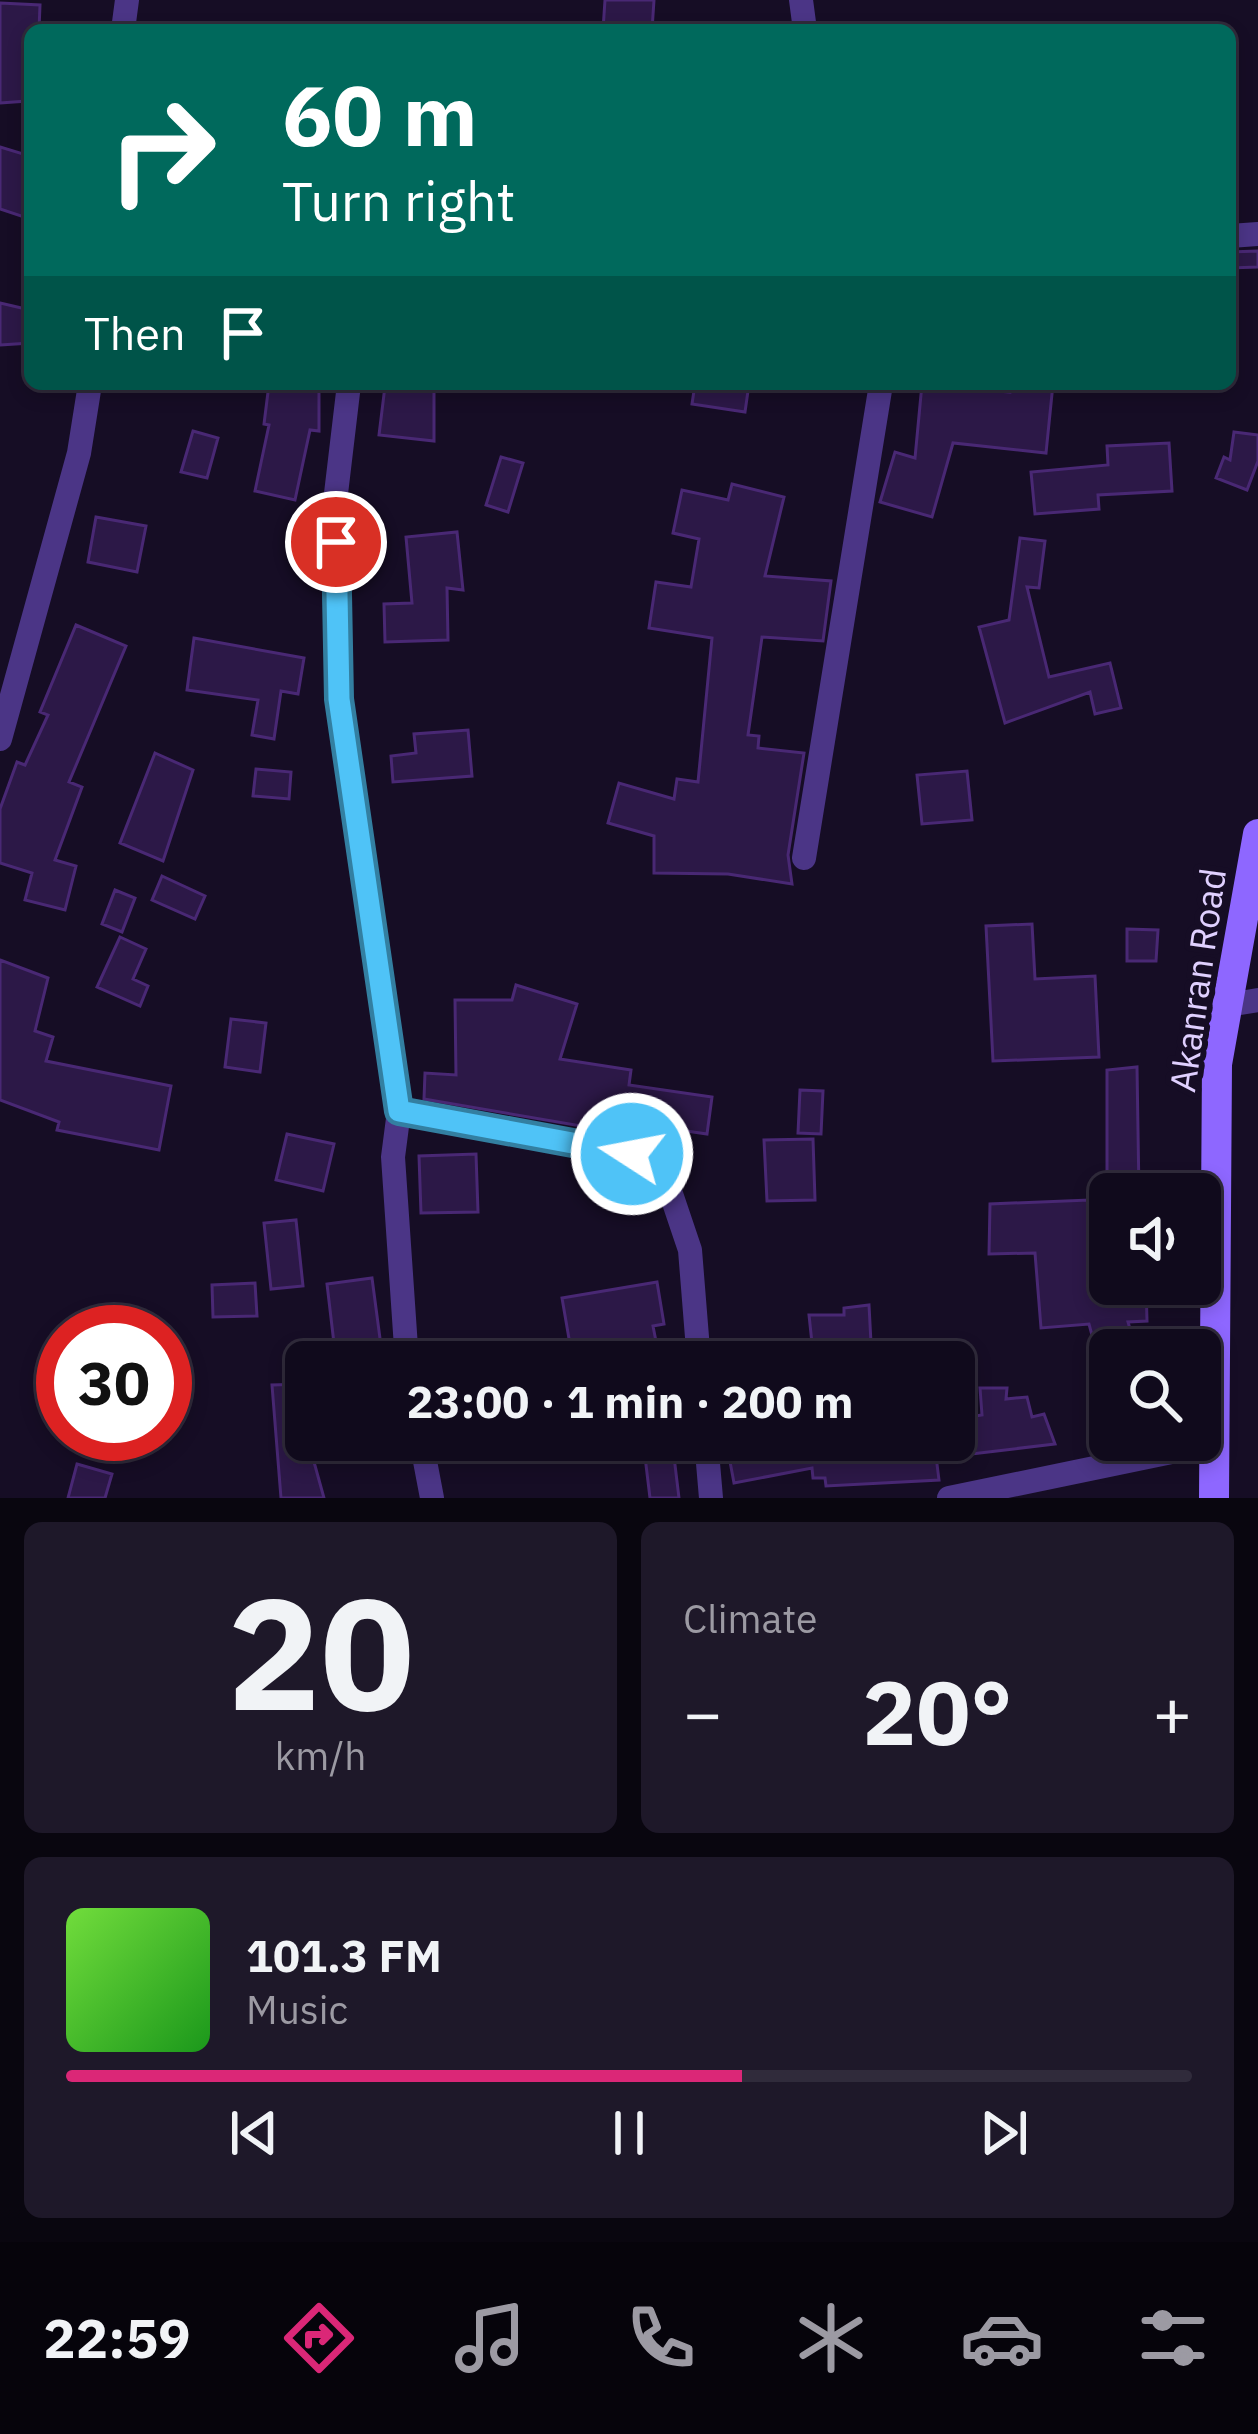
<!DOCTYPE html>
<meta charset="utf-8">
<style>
:root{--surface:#100a1c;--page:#1e1829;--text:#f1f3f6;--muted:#9c9aa3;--line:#302b3b;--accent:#db2777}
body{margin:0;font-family:"IBM Plex Sans",sans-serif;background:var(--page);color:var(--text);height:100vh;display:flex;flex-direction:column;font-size:45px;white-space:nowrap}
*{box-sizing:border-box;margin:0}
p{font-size:39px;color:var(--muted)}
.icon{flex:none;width:66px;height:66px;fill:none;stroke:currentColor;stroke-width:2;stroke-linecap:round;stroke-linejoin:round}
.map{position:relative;height:1498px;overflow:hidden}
.details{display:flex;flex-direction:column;gap:24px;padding:24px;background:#09060f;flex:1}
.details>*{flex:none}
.top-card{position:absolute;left:24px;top:24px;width:1212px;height:366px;border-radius:18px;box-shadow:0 6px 18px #0003,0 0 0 3px var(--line);background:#00695c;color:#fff;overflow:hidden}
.tools{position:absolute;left:1089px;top:1173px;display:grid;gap:24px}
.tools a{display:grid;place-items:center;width:132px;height:132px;border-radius:18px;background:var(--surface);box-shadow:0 6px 18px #0003,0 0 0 3px var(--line);font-size:60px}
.speed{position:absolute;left:36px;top:1305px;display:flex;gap:24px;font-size:60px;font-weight:700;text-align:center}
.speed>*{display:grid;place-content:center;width:156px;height:156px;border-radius:50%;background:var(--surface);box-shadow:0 6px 18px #0003,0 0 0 3px var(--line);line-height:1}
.speed .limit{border:18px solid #d22;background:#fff;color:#111}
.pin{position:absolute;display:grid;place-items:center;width:102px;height:102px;color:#fff;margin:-51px;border:6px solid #fff;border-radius:50%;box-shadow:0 3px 12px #0007}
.me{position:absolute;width:132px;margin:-66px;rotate:281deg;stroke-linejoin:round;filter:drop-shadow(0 0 9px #0008)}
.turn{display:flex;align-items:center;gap:42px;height:252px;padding:0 60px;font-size:54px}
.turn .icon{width:156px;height:156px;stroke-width:2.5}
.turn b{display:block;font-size:84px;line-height:102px}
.then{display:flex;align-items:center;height:114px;padding:0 60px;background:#0003;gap:24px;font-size:45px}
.big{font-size:90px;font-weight:800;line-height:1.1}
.details .card{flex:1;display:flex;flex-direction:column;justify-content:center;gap:18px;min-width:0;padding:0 42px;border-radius:18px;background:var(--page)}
.details .dial{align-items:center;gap:0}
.dial b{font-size:156px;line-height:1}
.song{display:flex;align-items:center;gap:36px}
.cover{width:144px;height:144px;border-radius:18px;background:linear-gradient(135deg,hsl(100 70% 55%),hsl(120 70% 35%))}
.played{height:12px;border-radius:6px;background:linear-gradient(90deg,var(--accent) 60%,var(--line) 60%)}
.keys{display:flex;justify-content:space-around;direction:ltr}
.heat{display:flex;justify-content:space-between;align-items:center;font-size:66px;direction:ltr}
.details .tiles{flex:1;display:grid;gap:24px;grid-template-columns:1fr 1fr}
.card:last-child{grid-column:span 2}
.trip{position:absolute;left:285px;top:1341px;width:690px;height:120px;border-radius:18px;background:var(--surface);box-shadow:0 6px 18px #0003,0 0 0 3px var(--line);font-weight:800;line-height:120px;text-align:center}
.tab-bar{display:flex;height:192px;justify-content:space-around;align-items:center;background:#06040b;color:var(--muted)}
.tab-bar .icon{width:84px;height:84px}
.tab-bar .current{color:var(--accent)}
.tab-bar b{font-size:54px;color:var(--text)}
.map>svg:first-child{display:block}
</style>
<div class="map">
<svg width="1258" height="1498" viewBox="0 0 1258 1498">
<rect width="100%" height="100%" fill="#160d25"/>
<!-- building -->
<path fill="#2c1847" stroke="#492874" stroke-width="3" d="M 605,0 L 654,0 L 652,30 L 603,30 Z
M 0,3 L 40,5 L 39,30 L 30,30 L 27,101 L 0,103 Z
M 0,147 L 30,156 L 30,219 L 0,209 Z
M 1258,251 L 1258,267 L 1230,268 L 1230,252 Z
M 0,303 L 30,310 L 30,343 L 0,345 Z
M 269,384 L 319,384 L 319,431 L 310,430 L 295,500 L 255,491 L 269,425 L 264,424 Z
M 695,384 L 749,384 L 745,412 L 692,404 Z
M 922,384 L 1010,392 L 1011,384 L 1053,384 L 1046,453 L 953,443 L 932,517 L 880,502 L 895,452 L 915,458 Z
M 385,386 L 434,389 L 434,441 L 379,435 Z
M 193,431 L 218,438 L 207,478 L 181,472 Z
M 1234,432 L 1258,435 L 1258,461 L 1247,490 L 1216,478 L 1224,457 L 1230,460 Z
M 1169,443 L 1172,491 L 1098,495 L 1099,509 L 1035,514 L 1031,472 L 1108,465 L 1107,446 Z
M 501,457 L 523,463 L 508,512 L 486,505 Z
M 732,484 L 784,497 L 765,576 L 831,581 L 823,641 L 762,637 L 748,735 L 759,736 L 758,748 L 804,753 L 788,855 L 792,884 L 728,874 L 654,873 L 654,836 L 608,823 L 619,783 L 674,799 L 677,779 L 698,782 L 712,638 L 649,628 L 656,582 L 691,587 L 699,539 L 673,533 L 682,490 L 728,500 Z
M 96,517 L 146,526 L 137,572 L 88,562 Z
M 457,532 L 463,590 L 447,588 L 448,640 L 385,642 L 384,604 L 412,603 L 406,537 Z
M 1020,538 L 1045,541 L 1039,588 L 1027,587 L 1049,677 L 1110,663 L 1121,708 L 1095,714 L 1090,692 L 1005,723 L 979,627 L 1009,620 Z
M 76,625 L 126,646 L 69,782 L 82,787 L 55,860 L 76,866 L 65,910 L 25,900 L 32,873 L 0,863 L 0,809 L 17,762 L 25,765 L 48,715 L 40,712 Z
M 194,638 L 304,658 L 298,694 L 281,691 L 274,739 L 252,735 L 258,700 L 187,690 Z
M 468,730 L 472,776 L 393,782 L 391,756 L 416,753 L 414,734 Z
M 155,753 L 193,770 L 163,861 L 120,843 Z
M 256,769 L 291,772 L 289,799 L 253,796 Z
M 967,771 L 972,820 L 922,824 L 917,775 Z
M 162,876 L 205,896 L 195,919 L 152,900 Z
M 115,890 L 135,898 L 122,932 L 102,924 Z
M 1032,924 L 1035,979 L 1095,976 L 1099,1057 L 993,1061 L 986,926 Z
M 1127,929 L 1158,930 L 1156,961 L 1127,961 Z
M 120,937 L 146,949 L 133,979 L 148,986 L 140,1006 L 97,987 Z
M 0,960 L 48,978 L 35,1031 L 53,1037 L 46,1061 L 171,1086 L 159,1150 L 57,1130 L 59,1122 L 0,1100 Z
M 516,985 L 577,1004 L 560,1059 L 631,1070 L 629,1085 L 712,1097 L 707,1134 L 624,1122 L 622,1133 L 424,1099 L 425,1073 L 456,1075 L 455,1000 L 512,1000 Z
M 231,1019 L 266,1023 L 260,1072 L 225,1067 Z
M 1137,1067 L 1139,1194 L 1107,1194 L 1107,1070 Z
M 800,1090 L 823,1091 L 821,1134 L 798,1133 Z
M 287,1134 L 334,1144 L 323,1191 L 276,1180 Z
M 813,1139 L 815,1200 L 767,1201 L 764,1140 Z
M 476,1154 L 478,1212 L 421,1213 L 419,1156 Z
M 1089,1200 L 1091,1266 L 1110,1265 L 1110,1284 L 1146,1284 L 1147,1321 L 1128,1322 L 1136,1350 L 1096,1350 L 1089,1324 L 1041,1328 L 1035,1253 L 989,1254 L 990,1204 Z
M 296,1220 L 303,1286 L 271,1289 L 264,1223 Z
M 372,1278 L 381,1346 L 335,1352 L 327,1284 Z
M 657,1282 L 664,1324 L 653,1326 L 660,1362 L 573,1362 L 562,1298 Z
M 255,1283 L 257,1316 L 213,1317 L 212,1285 Z
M 869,1305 L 872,1362 L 814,1362 L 809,1315 L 844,1315 L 844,1308 Z
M 306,1384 L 306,1440 L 322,1440 L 323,1462 L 314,1462 L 324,1498 L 281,1498 L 272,1385 Z
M 980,1388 L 1007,1388 L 1006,1399 L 1027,1397 L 1032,1417 L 1044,1414 L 1055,1444 L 954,1456 L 954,1419 L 982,1415 Z
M 643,1440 L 672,1440 L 679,1498 L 650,1498 Z
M 726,1440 L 779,1440 L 781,1451 L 823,1447 L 822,1440 L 934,1440 L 939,1480 L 826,1486 L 825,1478 L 813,1478 L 812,1468 L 734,1483 Z
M 77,1464 L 112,1474 L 105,1498 L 68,1498 Z"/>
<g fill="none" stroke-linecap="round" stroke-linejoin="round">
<!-- minor -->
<path stroke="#4b3586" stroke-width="24" d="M 801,0 L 805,30
M 123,30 L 127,0
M 1230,236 L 1258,234
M 349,384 L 335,502 L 339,699 L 399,1111 L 393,1157 L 407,1362
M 0,739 L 79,453 L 90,384
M 804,858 L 881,384
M 1228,1005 L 1258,1000
M 399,1111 L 632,1154 L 664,1173 L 690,1250 L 699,1362
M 421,1440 L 432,1498
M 706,1440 L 711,1498
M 949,1498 L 1215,1443"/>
<!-- secondary -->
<path stroke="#8e67ff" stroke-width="30" d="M 1214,1498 L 1217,1064 L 1258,834"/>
</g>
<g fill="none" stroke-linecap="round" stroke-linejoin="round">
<!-- route casing -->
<g stroke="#337fa1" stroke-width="30">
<path id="route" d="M 336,542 L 339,699 L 399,1111 L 632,1154"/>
</g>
<!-- route -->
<use href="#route" stroke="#4fc3f7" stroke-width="21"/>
</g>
<g text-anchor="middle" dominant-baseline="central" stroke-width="12" stroke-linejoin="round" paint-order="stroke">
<!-- street labels -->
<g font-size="36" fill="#e0d0ff" stroke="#160d25">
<text transform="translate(1197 980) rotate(-82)">Akanran Road</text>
</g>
</g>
</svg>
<div class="tools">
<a><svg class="icon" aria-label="sound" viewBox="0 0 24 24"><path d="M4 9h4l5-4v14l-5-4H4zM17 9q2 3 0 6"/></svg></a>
<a><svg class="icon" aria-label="search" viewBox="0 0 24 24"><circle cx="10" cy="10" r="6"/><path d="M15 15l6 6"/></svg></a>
</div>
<div class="speed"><div class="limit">30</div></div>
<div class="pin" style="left:336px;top:542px;background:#d93025"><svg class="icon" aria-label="arrive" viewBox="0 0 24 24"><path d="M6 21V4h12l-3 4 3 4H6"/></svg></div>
<svg class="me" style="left:632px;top:1154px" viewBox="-20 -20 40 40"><circle r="17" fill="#4fc3f7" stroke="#fff" stroke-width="3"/><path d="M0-11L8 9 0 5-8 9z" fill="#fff"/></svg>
<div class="trip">23:00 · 1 min · 200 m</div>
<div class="top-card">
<div class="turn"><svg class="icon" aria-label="right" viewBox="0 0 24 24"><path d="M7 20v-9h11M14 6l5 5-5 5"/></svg><div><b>60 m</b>Turn right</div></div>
<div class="then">Then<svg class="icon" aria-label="arrive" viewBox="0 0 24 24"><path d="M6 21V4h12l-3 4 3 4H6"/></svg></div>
</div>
</div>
<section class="details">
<div class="tiles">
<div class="card dial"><b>20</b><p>km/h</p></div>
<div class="card"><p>Climate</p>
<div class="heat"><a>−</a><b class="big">20°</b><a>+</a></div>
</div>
<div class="card">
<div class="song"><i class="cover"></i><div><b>101.3 FM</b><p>Music</p></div></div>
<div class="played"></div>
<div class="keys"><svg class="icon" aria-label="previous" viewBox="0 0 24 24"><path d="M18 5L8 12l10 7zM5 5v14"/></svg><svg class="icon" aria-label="pause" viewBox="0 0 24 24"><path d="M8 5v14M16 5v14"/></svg><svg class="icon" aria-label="next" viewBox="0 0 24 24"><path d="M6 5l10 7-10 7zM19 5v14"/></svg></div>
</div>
</div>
</section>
<nav class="tab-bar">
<b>22:59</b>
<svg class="icon current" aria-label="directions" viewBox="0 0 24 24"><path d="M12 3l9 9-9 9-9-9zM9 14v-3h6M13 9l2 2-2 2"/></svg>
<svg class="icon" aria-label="music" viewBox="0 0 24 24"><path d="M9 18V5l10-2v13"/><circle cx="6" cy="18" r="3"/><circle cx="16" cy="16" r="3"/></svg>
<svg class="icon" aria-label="phone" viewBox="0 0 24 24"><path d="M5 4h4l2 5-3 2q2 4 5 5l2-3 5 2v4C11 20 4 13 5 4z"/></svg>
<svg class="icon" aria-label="climate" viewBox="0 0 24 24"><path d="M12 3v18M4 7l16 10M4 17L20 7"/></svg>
<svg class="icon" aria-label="car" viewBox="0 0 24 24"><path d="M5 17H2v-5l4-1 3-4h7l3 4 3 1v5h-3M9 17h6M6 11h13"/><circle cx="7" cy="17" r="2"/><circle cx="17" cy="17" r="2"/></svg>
<svg class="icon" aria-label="filters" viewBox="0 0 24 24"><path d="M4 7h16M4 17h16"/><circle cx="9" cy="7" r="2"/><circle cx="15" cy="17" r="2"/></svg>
</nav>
